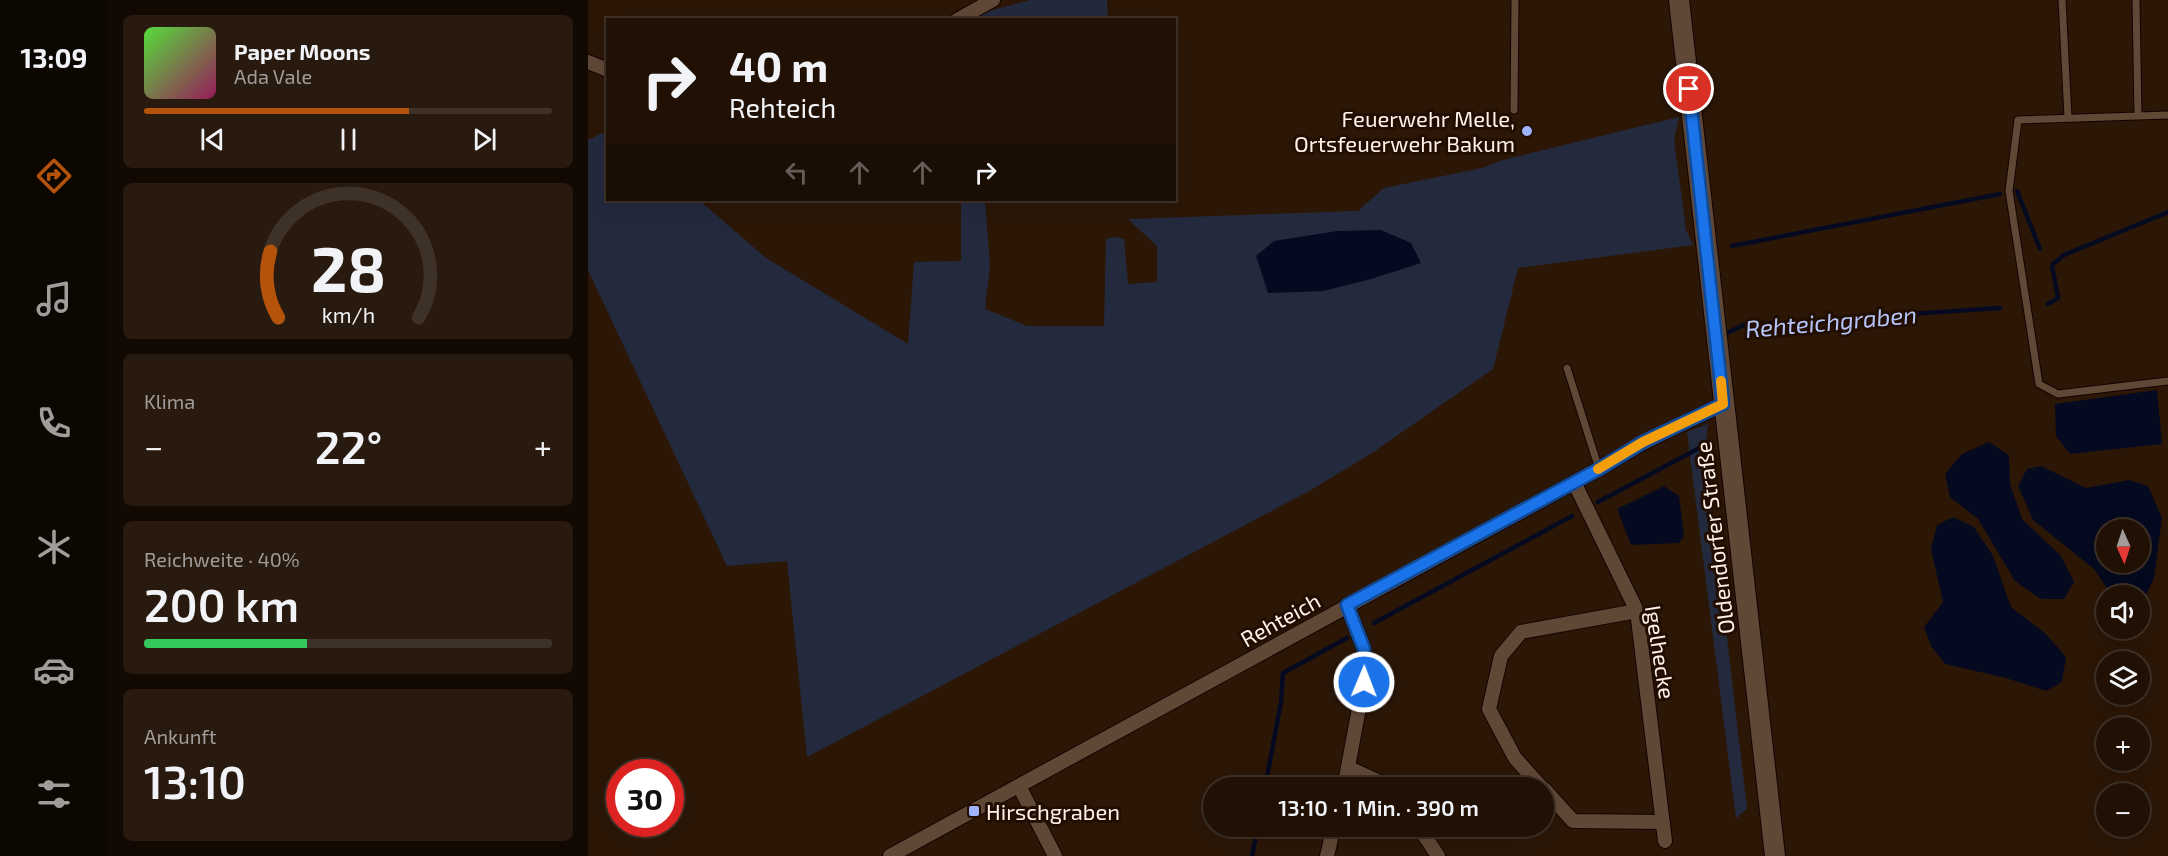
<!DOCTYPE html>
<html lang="de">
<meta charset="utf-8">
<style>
:root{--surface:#211105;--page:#291a0f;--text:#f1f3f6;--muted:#a29d9a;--line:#3e3127;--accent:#b45309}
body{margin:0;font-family:"Exo 2",sans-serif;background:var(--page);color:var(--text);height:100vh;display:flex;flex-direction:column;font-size:22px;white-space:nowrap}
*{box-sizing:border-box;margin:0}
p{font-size:20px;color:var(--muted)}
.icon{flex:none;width:33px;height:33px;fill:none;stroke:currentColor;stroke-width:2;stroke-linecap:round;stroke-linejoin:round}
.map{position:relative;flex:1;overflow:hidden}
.side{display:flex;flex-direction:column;gap:15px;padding:15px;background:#120903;width:480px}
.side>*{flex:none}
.banner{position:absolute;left:18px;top:18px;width:570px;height:183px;border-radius:0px;box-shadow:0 6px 24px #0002,0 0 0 2px var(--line);background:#211105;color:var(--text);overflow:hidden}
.needle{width:39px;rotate:177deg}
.controls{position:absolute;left:1508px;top:519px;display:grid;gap:12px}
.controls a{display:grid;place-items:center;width:54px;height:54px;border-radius:50%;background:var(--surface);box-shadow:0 6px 24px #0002,0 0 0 2px var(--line);font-size:30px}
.speed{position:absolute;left:18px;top:759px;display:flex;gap:12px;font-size:30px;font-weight:700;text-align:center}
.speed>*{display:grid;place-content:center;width:78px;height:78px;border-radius:50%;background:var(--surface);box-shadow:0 6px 24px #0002,0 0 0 2px var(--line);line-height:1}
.speed .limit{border:9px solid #d22;background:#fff;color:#111}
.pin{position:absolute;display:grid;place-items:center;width:51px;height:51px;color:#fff;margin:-26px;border:3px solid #fff;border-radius:50%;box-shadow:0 2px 6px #0007}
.me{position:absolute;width:66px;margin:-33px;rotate:1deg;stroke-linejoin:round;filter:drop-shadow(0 0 4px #0008)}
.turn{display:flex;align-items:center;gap:21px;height:126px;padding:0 24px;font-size:27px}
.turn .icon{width:78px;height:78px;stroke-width:2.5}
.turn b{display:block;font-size:42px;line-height:51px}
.lanes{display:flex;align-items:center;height:57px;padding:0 24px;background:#0003;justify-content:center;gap:30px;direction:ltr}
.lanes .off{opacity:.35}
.big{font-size:45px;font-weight:600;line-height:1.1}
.side .widget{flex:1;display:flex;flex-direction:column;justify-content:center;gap:9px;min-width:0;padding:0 21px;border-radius:9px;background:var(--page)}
.side .dial{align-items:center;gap:0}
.dial svg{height:156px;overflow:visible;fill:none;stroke:var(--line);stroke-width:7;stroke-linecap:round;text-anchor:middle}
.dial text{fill:var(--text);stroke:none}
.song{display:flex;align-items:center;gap:18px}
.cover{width:72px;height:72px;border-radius:9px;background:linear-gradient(135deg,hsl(110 70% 55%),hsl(330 70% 35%))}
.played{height:6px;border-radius:3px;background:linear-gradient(90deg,var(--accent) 65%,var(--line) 65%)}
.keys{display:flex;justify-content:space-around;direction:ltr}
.heat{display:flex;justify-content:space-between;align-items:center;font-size:33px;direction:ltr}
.charge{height:9px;border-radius:4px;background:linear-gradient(90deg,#34c759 40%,var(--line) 0)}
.trip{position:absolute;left:615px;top:777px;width:351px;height:60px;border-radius:30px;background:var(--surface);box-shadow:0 6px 24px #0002,0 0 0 2px var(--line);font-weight:600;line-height:60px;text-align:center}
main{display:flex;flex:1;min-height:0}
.tab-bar{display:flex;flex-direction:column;width:108px;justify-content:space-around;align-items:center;background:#0d0702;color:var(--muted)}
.tab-bar .icon{width:42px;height:42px}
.tab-bar .selected{color:var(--accent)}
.tab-bar b{font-size:27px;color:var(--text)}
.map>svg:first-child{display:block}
</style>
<main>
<nav class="tab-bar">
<b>13:09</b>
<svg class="icon selected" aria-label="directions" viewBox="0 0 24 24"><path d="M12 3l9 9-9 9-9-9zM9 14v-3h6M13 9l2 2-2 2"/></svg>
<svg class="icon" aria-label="music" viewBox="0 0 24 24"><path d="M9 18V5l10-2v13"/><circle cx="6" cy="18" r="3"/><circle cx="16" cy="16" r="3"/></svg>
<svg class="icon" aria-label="phone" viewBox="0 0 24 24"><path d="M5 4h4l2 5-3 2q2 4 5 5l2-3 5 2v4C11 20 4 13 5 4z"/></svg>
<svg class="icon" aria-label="climate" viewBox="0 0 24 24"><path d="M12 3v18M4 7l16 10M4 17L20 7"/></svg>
<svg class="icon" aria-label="car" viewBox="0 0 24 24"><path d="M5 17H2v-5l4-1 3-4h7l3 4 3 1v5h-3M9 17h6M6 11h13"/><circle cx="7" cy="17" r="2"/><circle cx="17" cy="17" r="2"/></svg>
<svg class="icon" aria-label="filters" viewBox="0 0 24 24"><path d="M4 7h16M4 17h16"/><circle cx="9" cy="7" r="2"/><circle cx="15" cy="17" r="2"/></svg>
</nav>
<section class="side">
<div class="widget">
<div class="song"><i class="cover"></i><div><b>Paper Moons</b><p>Ada Vale</p></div></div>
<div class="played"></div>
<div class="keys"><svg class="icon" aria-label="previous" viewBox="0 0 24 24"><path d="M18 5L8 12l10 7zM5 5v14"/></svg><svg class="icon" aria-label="pause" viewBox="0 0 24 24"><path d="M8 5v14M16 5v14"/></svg><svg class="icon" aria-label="next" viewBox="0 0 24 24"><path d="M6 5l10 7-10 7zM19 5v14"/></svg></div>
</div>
<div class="widget dial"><svg viewBox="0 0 100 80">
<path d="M14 69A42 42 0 1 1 86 69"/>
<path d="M14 69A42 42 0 0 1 10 35" stroke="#b45309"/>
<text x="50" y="56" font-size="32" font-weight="700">28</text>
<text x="50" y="72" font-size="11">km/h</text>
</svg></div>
<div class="widget"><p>Klima</p>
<div class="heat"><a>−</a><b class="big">22°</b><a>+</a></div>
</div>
<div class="widget"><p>Reichweite · 40%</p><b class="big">200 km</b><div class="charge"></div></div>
<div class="widget"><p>Ankunft</p><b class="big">13:10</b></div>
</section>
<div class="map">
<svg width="1580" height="856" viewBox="0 0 1580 856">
<rect width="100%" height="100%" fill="#2c1707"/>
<!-- green -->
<path fill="#242a3e" d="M 442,0 L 519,0 L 520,19 L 383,20 L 397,12 Z
M 1091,117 L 1086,140 L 1098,230 L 1105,245 L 930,268 L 905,369 L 784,453 L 723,490 L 219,757 L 199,561 L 139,566 L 0,270 L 0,140 L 14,133 L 19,137 L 20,200 L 111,200 L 178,258 L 320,344 L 326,262 L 373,261 L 373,200 L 397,200 L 402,266 L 397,309 L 439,326 L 516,326 L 518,239 L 527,237 L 536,239 L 540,284 L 569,282 L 569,246 L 540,219 L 770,211 L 796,188 L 894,168 L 915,160 Z
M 1120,424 L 1118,441 L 1119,467 L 1159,809 L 1148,818 L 1099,432 Z"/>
<!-- water -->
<path fill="#060a20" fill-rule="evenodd" d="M 793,230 L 823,243 L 833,263 L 783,279 L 736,291 L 680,293 L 668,256 L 686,241 L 749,231 Z
M 1569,390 L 1574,444 L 1482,454 L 1468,436 L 1467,404 Z
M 1401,442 L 1421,455 L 1422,484 L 1434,519 L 1473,556 L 1486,582 L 1476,599 L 1453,599 L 1427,581 L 1390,519 L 1362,497 L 1357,474 L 1374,454 Z
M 1453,466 L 1498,488 L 1541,480 L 1560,486 L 1574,518 L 1566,578 L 1551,609 L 1551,596 L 1524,595 L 1506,569 L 1445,520 L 1430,486 L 1439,469 ZM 1518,530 L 1551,530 L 1551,562 L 1518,562 Z
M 1076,486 L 1091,496 L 1096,536 L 1091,543 L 1043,545 L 1029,509 Z
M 1365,517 L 1386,527 L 1405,556 L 1423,607 L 1458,634 L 1478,657 L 1474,682 L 1458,691 L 1418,678 L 1357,664 L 1343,646 L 1336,627 L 1355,602 L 1343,549 L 1349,525 Z"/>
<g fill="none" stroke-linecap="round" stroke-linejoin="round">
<!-- stream -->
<path stroke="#060a20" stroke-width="4.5" d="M 1429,191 L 1452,249
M 1144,246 L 1412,194
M 1460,304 L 1470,298 L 1464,265 L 1476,255 L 1580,212
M 1135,335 L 1156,325 L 1412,308
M 1010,502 L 1117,445
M 786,623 L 984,516
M 677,788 L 693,702 L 695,673 L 759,638
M 664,856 L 670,826"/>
<!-- service casing -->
<g stroke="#130300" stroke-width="9">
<path id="service" d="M 1474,0 L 1480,117
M 1548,0 L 1550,116
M 926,110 L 927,0
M 1580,115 L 1430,120 L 1421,191 L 1451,384 L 1470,394 L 1580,381
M 979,368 L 1011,469"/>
</g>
<!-- minor casing -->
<g stroke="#130300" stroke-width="16">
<path id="minor" d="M 369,20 L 405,0
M 0,62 L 20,70
M 986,482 L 1049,611 L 1077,841
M 761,768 L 794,783 L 798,788
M 431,786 L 467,856
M 756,788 L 776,682 L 776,649 L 759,605
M 954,788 L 927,758 L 901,709 L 913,656 L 933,632 L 1049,611
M 956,789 L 985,821 L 1075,822
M 830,826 L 850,856
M 302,856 L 1011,469 L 1055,443 L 1135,404
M 739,856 L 746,826"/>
</g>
<!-- secondary casing -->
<g stroke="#130300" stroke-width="22">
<path id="secondary" d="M 1091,0 L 1187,856"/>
</g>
<!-- service -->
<use href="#service" stroke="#604837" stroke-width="7"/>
<!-- minor -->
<use href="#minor" stroke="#604837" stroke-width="14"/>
<!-- secondary -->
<use href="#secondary" stroke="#604837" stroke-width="20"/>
</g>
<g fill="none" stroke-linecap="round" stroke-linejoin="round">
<!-- route casing -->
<g stroke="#114b97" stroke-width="15">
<path id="route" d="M 776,682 L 776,649 L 759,605 L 1011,469 L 1055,442 L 1135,404 L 1101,89"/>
</g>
<!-- route -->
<use href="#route" stroke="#1a73e8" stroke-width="10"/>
<!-- slow -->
<path stroke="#f59e0b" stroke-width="10" d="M 1010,469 L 1055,442 L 1135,404 L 1133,381"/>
</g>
<!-- markers -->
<g fill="#9fb3fd" stroke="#220e01" stroke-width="2">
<circle cx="939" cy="131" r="6"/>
<rect x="380" y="805" width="12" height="12" rx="3"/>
</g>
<g text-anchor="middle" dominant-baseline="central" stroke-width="6" stroke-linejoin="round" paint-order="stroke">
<!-- poi labels -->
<g font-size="22" fill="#fef2ea" stroke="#220e01" text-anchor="end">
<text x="927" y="118">Feuerwehr Melle,<tspan x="927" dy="25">Ortsfeuerwehr Bakum</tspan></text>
<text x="398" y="811" text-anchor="start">Hirschgraben</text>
</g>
<!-- street labels -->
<g font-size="22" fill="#fef2ea" stroke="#220e01">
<text transform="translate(1126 538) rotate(-97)">Oldendorfer Straße</text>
<text transform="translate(692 619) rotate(-29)">Rehteich</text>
<text transform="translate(1073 652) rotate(81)">Igelhecke</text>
</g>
<!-- water labels -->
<g font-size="24" font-style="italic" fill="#b5c5f9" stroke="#220e01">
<text transform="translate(1243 321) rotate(-5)">Rehteichgraben</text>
</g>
</g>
</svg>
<div class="controls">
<a><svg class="needle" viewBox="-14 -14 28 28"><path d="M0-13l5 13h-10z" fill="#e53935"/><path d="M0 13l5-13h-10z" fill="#a29d9a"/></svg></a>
<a><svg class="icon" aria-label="sound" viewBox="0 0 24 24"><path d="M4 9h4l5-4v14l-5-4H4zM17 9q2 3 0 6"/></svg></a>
<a><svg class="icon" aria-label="layers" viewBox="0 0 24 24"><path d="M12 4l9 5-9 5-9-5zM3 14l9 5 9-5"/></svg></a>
<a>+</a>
<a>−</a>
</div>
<div class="speed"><div class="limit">30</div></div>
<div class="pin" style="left:1101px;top:89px;background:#d93025"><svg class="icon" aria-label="arrive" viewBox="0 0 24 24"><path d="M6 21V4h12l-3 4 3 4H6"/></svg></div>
<svg class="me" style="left:776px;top:682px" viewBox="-20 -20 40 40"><circle r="17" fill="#1a73e8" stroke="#fff" stroke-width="3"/><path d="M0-11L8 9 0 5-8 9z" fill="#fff"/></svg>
<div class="trip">13:10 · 1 Min. · 390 m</div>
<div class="banner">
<div class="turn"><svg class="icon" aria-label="right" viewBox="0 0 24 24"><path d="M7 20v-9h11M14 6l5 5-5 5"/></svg><div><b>40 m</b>Rehteich</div></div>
<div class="lanes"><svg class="icon off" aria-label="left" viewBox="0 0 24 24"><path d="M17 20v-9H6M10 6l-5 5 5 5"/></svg><svg class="icon off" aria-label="ahead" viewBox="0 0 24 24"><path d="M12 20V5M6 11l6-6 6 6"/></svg><svg class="icon off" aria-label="ahead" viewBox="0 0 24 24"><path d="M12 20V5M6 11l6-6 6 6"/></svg><svg class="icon" aria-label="right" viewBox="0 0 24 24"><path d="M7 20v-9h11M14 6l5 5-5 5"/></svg></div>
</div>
</div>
</main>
